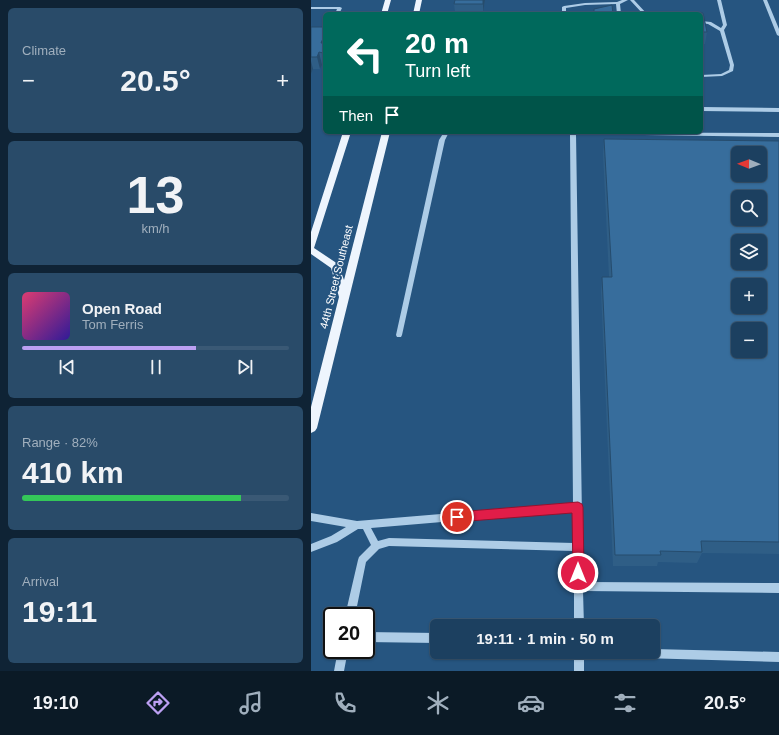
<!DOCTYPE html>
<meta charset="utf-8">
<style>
:root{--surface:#1c4060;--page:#294b69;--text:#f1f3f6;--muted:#a0afbd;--line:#3a5975;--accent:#bca0f2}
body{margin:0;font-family:Arial,sans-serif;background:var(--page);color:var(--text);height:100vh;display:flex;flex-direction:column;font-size:15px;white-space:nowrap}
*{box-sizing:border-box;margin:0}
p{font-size:13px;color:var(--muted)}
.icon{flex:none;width:22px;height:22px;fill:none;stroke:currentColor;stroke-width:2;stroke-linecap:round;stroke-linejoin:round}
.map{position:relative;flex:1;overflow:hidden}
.details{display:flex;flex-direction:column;gap:8px;padding:8px;background:#0f2335;width:311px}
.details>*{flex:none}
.guide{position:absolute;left:12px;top:12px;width:380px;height:122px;border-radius:6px;box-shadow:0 1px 3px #0004,0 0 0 1px var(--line);background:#00695c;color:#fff;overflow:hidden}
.needle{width:26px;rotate:271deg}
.fabs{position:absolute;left:420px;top:146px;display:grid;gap:8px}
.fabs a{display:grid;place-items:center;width:36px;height:36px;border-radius:6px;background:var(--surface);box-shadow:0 1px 3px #0004,0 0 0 1px var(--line);font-size:20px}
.speed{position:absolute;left:12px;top:607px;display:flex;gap:8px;font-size:20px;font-weight:700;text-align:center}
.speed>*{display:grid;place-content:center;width:52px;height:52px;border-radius:50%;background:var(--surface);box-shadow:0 1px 3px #0004,0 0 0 1px var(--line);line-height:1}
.speed .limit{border:2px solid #111;border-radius:6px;background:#fff;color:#111}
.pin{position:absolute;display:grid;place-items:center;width:34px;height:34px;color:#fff;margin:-17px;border:2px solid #fff;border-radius:50%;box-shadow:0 1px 4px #0007}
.me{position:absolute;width:44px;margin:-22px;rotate:0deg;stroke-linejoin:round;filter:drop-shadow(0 0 3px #0008)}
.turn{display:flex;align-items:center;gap:14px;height:84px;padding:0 16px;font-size:18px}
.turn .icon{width:52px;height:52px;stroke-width:2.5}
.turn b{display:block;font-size:28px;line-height:34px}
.then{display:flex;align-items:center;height:38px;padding:0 16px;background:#0003;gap:8px;font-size:15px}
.big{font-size:30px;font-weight:600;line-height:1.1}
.details .card{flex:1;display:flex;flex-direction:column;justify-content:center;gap:6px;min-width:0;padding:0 14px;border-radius:6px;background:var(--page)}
.details .dial{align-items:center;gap:0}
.dial b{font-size:52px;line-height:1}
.song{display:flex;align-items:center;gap:12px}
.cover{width:48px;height:48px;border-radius:6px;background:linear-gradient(135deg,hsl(340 70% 55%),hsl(250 70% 35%))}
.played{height:4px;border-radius:2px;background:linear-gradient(90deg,var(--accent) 65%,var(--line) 65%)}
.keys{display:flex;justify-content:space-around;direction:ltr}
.heat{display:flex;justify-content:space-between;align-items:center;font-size:22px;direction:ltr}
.charge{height:6px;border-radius:3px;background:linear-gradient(90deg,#34c759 82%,var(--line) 0)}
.trip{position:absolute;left:119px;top:619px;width:230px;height:40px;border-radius:6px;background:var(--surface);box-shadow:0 1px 3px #0004,0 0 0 1px var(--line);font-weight:600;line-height:40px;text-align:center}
.tab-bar{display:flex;height:64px;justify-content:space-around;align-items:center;background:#0b1a26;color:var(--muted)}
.tab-bar .icon{width:28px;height:28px}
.tab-bar .active{color:var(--accent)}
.tab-bar b{font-size:18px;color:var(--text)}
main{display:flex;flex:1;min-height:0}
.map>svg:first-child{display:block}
</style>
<main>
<section class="details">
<div class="card"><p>Climate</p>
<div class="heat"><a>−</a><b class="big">20.5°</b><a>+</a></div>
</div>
<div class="card dial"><b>13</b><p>km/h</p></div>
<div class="card">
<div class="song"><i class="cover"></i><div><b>Open Road</b><p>Tom Ferris</p></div></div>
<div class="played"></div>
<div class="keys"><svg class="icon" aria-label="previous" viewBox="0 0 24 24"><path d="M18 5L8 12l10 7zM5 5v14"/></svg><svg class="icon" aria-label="pause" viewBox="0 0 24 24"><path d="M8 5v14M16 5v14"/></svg><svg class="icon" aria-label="next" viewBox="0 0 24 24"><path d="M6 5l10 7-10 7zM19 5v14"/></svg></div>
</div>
<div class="card"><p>Range · 82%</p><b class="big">410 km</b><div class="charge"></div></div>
<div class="card"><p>Arrival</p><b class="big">19:11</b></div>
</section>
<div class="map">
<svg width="468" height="671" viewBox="0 0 468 671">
<rect width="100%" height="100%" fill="#265580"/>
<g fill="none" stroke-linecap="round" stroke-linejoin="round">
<!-- minor -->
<path fill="#adcce6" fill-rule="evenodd" d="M 311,0 L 317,0 L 309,4 L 310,14 L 306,14 L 305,4 L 274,5 L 255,8 L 255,14 L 251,14 L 251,7 L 253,6 L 274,3 L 306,2 Z
M 319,0 L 323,0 L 336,14 L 332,14 Z
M 406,0 L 410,0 L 416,25 L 413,30 L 423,65 L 422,71 L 411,76 L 390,77 L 390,75 L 410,74 L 418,70 L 419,65 L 409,31 L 397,24 L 390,23 L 390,21 L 400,22 L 410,28 L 412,25 Z
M 452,0 L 456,0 L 468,29 L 468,36 L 466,35 Z
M 0,7 L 29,7 L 31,8 L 28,14 L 24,14 L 26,9 L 0,9 Z
M 390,107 L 468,108 L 468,112 L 390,111 Z
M 133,132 L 141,132 L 137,134 L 134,140 L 91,335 L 90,337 L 86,337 L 85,335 L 128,140 Z
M 222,132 L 468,133 L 468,137 L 265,134 L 272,582 L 468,583 L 468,593 L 272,591 L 273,626 L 263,626 L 263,551 L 78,546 L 68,549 L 55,562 L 44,616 L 34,616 L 47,560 L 48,557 L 60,545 L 52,529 L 47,529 L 26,542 L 0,552 L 0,544 L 20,536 L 35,527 L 0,521 L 0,513 L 46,521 L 262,503 L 259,134 L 225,134 ZM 262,511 L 263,543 L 78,538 L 67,541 L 60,528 Z
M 55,632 L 126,633 L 126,643 L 55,642 Z
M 342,649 L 468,652 L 468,662 L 296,657 L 293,655 L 291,652 L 342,652 Z
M 27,650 L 37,650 L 33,671 L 23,671 Z
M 263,652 L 273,652 L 273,671 L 263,671 Z"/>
<!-- major -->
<path fill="#eef5fd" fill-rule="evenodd" d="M 74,0 L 80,0 L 76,14 L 70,14 Z
M 105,0 L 111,0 L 108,14 L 102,14 Z
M 32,132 L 40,132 L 3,248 L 27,264 L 33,280 L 71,132 L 79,132 L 6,428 L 4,431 L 0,433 L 0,407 L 28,297 L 20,268 L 0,254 L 0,232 Z"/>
</g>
<!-- wall -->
<path fill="#2f5e86" d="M 144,0 L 174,0 L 172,13 L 144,12 L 143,4 Z
M 342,13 L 392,13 L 396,32 L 394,44 L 390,44 L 391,47 L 390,54 L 390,14 L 341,14 Z
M 0,27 L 14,27 L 14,65 L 11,65 L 9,69 L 2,69 L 0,74 Z
M 293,139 L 468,141 L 468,554 L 391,553 L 386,563 L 347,562 L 346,566 L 302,566 L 290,292 L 291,277 L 298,277 L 292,154 Z"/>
<!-- shaded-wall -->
<path fill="#264c6d" d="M 172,0 L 174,0 L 172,13 Z
M 14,34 L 14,60 L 10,43 Z
M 8,52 L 11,65 L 9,69 L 6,57 Z
M 0,61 L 2,69 L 0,74 Z"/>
<!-- building -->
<path fill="#376d9c" stroke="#264c6d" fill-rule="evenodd" d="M 144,0 L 172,0 L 172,4 L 143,4 Z
M 301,5 L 302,14 L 283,14 L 283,9 Z
M 342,13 L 392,13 L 396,32 L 390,32 L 390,14 L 342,14 Z
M 0,27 L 14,27 L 14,34 L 10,43 L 14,43 L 14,47 L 12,53 L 8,52 L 6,57 L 0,57 Z
M 293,139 L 468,141 L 468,542 L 390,541 L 391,552 L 349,551 L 350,555 L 304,555 L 291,277 L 301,277 ZM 427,153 L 449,153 L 449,175 L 427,175 ZM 427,197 L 449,197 L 449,219 L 427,219 ZM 427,241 L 449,241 L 449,263 L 427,263 ZM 427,285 L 449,285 L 449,307 L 427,307 ZM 427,329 L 449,329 L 449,351 L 427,351 Z"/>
<!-- route -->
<path fill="#e11d48" stroke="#92132f" d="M 267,502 L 271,504 L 272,507 L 273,573 L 271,577 L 267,579 L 263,577 L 262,573 L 261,513 L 146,522 L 142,521 L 140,517 L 142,513 L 146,512 Z"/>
<g text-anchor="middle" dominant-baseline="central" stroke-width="4" stroke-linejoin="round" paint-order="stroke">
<!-- street labels -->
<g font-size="11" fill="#fff" stroke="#265580">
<text transform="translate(25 277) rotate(-76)">44th Street Southeast</text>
</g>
</g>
</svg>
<div class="fabs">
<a><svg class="needle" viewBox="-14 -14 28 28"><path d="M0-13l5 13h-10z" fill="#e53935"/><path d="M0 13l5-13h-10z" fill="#a0afbd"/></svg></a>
<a><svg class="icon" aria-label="search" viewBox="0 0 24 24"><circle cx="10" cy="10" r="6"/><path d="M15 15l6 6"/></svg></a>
<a><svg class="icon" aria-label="layers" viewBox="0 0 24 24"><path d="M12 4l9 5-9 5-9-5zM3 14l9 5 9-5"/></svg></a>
<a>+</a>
<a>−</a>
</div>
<div class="speed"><div class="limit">20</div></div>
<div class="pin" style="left:146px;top:517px;background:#d93025"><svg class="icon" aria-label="arrive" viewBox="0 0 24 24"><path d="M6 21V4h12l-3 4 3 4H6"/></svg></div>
<svg class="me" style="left:267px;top:573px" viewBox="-20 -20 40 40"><circle r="17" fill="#e11d48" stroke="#fff" stroke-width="3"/><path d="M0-11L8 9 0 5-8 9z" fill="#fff"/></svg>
<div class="trip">19:11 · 1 min · 50 m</div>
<div class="guide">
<div class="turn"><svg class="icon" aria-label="left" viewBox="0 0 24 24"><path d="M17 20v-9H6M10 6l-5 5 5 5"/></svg><div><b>20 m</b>Turn left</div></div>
<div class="then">Then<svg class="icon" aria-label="arrive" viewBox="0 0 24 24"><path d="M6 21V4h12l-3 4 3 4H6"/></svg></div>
</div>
</div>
</main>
<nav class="tab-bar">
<b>19:10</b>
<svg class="icon active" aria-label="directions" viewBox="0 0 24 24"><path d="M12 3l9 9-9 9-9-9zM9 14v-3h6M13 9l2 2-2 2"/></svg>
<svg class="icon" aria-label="music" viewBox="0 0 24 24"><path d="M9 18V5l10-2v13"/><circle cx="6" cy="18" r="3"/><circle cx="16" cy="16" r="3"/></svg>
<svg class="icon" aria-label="phone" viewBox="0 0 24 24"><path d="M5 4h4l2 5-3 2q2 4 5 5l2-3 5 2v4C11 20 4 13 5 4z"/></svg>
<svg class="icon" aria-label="climate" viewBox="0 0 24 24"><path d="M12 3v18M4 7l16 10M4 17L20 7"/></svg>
<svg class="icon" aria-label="car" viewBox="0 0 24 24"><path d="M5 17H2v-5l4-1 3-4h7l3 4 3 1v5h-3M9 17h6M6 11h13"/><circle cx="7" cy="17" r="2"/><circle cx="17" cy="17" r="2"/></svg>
<svg class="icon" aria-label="filters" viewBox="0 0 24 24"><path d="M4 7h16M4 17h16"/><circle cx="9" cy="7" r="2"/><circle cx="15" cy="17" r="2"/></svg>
<b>20.5°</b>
</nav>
